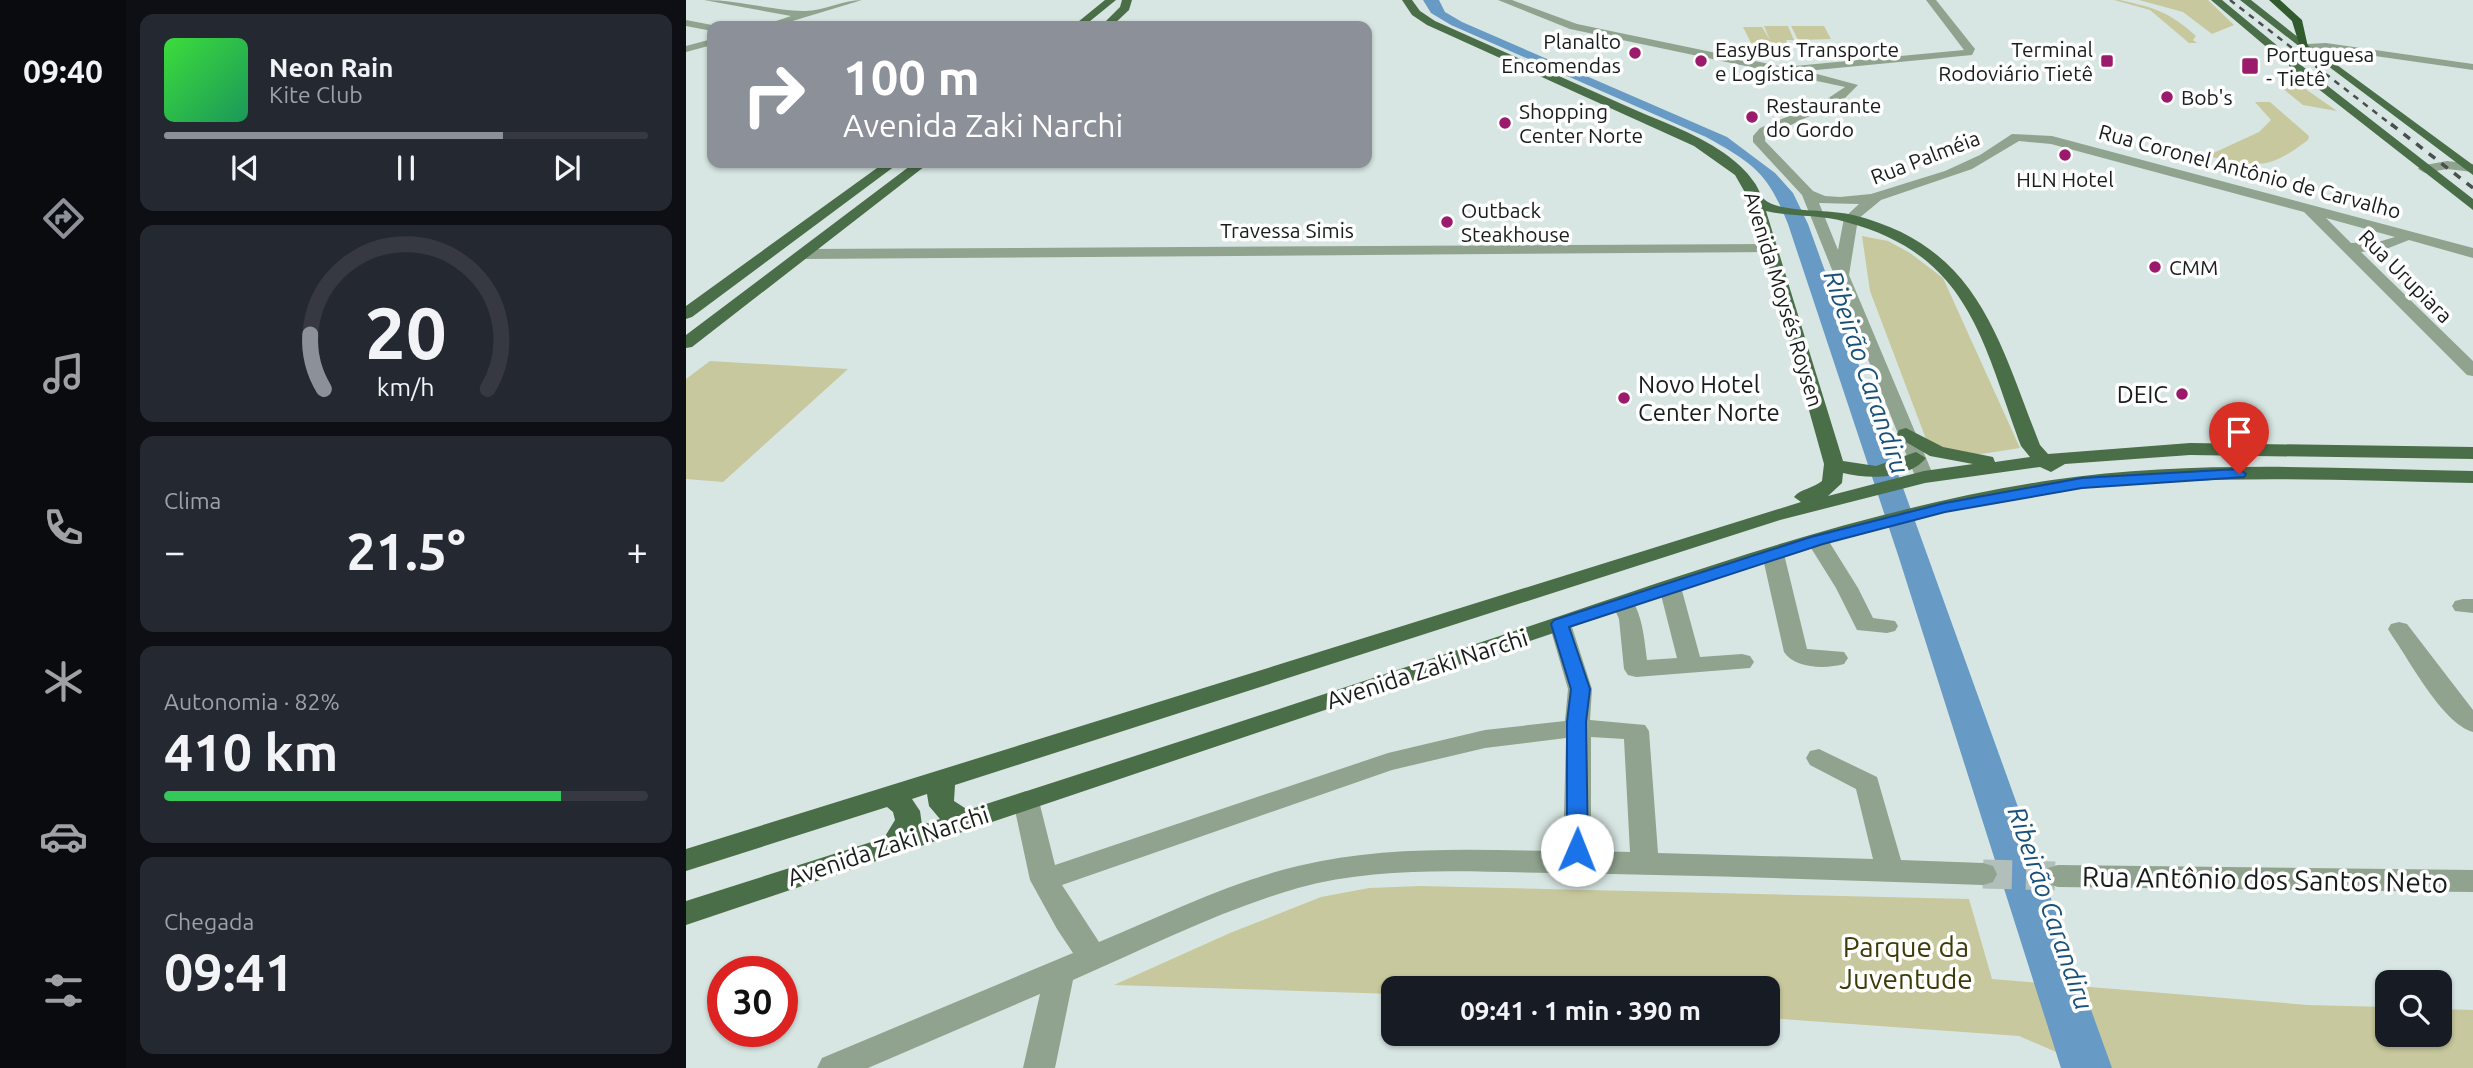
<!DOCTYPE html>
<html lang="pt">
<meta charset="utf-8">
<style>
:root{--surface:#171b24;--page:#242831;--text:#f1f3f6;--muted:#9ea1a6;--line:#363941;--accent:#8c9099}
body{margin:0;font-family:Ubuntu,sans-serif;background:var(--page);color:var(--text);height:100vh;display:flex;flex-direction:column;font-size:26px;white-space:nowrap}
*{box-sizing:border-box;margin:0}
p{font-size:23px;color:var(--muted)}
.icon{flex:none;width:38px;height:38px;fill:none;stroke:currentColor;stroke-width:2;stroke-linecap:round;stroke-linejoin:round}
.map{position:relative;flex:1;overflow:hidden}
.details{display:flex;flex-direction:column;gap:14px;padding:14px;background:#0d0f14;width:560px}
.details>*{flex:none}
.hud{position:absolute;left:21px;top:21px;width:665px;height:147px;border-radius:14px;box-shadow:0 2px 5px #0004;background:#8c9099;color:#fff;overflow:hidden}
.controls{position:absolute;left:1689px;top:970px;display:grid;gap:14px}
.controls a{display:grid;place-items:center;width:77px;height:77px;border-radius:14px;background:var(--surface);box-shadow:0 2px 5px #0004;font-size:35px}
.speed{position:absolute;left:21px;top:956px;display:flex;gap:14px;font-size:35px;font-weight:700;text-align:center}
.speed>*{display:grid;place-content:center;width:91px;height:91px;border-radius:50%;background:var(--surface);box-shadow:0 2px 5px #0004;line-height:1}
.speed .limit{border:10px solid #d22;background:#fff;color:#111}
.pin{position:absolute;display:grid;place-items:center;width:60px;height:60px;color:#fff;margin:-72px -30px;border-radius:50% 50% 50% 0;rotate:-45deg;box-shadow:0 0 7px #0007}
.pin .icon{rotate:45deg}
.me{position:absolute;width:77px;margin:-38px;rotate:1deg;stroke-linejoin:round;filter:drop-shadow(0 0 5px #0008)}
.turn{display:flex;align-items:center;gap:24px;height:147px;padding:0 21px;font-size:32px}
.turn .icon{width:91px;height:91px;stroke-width:2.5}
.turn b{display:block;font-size:49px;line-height:60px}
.big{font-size:52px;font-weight:700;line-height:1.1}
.details .tile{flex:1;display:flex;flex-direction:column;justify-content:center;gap:10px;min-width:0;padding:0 24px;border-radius:14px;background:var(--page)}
.details .dial{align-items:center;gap:0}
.dial svg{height:182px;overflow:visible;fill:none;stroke:var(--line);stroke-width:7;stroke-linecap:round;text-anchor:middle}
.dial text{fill:var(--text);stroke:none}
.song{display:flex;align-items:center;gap:21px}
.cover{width:84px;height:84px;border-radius:10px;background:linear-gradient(135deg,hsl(120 70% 55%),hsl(150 70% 35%))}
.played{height:7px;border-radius:4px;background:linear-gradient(90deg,var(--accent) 70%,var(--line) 70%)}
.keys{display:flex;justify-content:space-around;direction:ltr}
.heat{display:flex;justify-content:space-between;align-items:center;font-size:38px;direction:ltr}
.charge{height:10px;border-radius:5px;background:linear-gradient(90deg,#34c759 82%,var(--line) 0)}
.trip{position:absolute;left:695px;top:976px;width:399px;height:70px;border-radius:14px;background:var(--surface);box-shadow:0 2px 5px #0004;font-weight:700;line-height:70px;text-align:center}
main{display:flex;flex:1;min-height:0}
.dock{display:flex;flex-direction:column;width:126px;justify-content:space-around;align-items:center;background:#090b0e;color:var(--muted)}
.dock .icon{width:49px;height:49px}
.dock .current{color:var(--accent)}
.dock b{font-size:32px;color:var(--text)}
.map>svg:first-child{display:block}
</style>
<main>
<nav class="dock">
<b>09:40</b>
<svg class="icon current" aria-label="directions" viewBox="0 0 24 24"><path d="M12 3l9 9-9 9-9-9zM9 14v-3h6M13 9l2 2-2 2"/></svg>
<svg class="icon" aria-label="music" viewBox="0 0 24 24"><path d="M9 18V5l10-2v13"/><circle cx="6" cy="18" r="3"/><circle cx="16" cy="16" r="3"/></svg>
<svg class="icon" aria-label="phone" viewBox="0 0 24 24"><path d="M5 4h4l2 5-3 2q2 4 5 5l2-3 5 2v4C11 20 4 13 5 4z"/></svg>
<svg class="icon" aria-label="climate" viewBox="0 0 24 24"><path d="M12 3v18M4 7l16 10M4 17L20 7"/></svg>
<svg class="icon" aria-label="car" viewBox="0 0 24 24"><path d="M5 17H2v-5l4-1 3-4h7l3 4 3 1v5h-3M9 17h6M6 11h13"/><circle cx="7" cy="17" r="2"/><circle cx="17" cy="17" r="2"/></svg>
<svg class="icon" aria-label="filters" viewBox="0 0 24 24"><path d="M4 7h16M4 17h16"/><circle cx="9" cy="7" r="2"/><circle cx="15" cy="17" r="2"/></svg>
</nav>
<section class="details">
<div class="tile">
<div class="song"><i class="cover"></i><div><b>Neon Rain</b><p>Kite Club</p></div></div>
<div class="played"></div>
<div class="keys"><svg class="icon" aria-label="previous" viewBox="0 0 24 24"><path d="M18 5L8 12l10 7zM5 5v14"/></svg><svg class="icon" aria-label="pause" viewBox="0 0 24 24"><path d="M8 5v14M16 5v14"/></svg><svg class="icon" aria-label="next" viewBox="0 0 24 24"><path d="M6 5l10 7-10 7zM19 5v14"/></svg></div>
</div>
<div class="tile dial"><svg viewBox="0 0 100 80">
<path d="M14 69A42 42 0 1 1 86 69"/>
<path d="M14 69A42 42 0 0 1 8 45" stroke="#8c9099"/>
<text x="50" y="56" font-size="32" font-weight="700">20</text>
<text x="50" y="72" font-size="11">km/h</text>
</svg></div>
<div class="tile"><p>Clima</p>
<div class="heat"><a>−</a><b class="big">21.5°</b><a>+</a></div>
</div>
<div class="tile"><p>Autonomia · 82%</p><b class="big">410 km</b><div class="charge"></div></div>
<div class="tile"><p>Chegada</p><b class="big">09:41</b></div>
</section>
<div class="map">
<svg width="1787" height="1068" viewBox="0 0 1787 1068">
<rect width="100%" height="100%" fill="#d7e6e2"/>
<!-- green -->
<path fill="#c7c89d" d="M 1428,0 L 1434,0 C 1469,8 1482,11 1510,36 L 1507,40 L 1511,43 L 1503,43 L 1464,10 Z
M 1453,0 L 1522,0 L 1548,25 L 1526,34 L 1497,12 Z
M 1078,26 L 1102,26 L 1108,40 L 1100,40 L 1104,49 L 1068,49 L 1057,27 L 1076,27 L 1084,40 Z
M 1105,26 L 1138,26 L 1145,39 L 1112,40 Z
M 1596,88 L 1618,88 L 1651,111 L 1617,105 Z
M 1569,102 L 1584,102 L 1623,136 L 1622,140 C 1580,172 1570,166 1521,156 L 1573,132 L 1585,120 Z
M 1176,236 L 1202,241 L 1224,253 L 1257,278 L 1334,448 L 1289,455 L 1243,447 L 1184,291 Z
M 24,361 L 162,369 L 37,482 L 0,479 L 0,379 Z
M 735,886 L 1283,899 L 1306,979 L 1622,1005 L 1701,1007 L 1701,1034 L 1754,1034 L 1754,1009 L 1787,1010 L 1787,1068 L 1375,1068 L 1370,1052 L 1333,1036 L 1082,1018 L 1082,989 L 707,989 L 707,994 L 428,985 L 544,933 L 635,897 L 683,888 Z"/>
<!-- water -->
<path fill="#679ac5" d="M 737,0 L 753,0 L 759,12 L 776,22 L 1041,137 L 1089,173 L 1107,193 L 1122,224 L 1426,1068 L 1375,1068 L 1213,558 L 1102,224 C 1082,173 1067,163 1020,137 L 765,25 L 745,13 Z"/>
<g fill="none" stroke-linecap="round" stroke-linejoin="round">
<!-- minor-tunnel -->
<path stroke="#b1beba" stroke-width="29" stroke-dasharray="29 14" stroke-linecap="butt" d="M 1297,874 L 1372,876"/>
<!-- minor -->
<path fill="#8fa38e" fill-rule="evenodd" d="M 18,0 C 52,0 84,10 117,11 C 136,12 156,0 176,0 L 90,26 L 75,26 L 105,16 Z
M 812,0 L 826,0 L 891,24 L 1098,67 L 1278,50 L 1240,0 L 1250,0 L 1289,49 L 1286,55 L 1120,71 L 1172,85 L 1156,101 L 1079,137 L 1079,141 L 1127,191 L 1139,196 L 1154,197 L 1185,194 L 1259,171 L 1294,155 L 1326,134 L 1366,136 L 1787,248 L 1787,258 L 1723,240 L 1700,249 L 1675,252 L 1787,361 L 1787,376 L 1781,375 L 1618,212 L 1365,144 L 1333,141 L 1286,169 L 1195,200 L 1172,219 L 1163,275 L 1248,477 L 1245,481 L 1231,481 L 1116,195 L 1067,142 L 1067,136 L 1074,128 L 1135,103 L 1159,87 L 884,29 ZM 1133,203 L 1173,204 L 1158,218 L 1152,250 ZM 1640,218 L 1709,237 L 1692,242 L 1665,243 Z
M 0,20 L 26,25 L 30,26 L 26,26 L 26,31 L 0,26 Z
M 26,39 L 26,45 L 0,52 L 0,46 Z
M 1640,43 L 1787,64 L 1787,70 L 1640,49 L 1621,50 L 1616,47 L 1621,44 Z
M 1761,161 L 1787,164 L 1787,172 L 1761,169 L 1739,173 L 1732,169 L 1734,166 Z
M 1084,244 L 1092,249 L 1089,252 L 118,259 L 110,254 L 118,249 Z
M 1131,534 L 1138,536 L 1142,540 L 1172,588 L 1187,618 L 1209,621 L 1212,626 L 1209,631 L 1201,633 L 1171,630 L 1150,588 L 1120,540 L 1124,536 Z
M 1087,548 L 1095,549 L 1098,554 L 1121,649 L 1158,652 L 1162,658 L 1158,664 C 1140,669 1109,669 1098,652 L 1076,554 L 1079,549 Z
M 984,580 L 992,582 L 995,587 L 1014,657 L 1056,654 L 1064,656 L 1068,662 L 1064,668 L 950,677 L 942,675 L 938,669 L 933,619 L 926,603 L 929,598 L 945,598 C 957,617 958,638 961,660 L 991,658 L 973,587 L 976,582 Z
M 1777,599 L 1787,599 L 1787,613 L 1769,611 L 1766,606 L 1769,601 Z
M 874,617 L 882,619 L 885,624 L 906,689 L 904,720 L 959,725 L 963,731 L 972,853 L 1187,859 L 1170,789 L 1124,765 L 1120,758 L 1124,751 L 1133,749 L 1191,777 L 1215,860 L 1297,863 L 1307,866 L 1311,874 L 1307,882 L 1297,885 C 1155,880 1012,875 869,873 C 784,872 695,865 612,888 C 535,910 461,948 387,980 L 369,1068 L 337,1068 L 354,994 L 182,1068 L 131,1068 L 136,1058 L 387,953 L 371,929 L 344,880 L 327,801 L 331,794 L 340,791 L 349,794 L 353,801 L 369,865 L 702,753 L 799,730 L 879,721 L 882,689 L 863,624 L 866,619 ZM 905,737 L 938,739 L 944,852 L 905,851 ZM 880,738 L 877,851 C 789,850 699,845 612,866 C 544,882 478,915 413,942 L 376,885 L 706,770 L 799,748 Z
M 1713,622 L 1721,624 L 1787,710 L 1787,732 C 1756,723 1724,661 1705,634 L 1702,629 L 1705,624 Z
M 1372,865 L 1787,870 L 1787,892 L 1372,887 L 1362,884 L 1358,876 L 1362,868 Z"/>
<!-- major -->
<path fill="#4a6e48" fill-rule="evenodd" d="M 419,0 L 430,0 L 398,26 L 387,26 Z
M 436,0 L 446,0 L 443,10 L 426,26 L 415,26 L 434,7 Z
M 716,0 L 726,0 L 734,11 L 749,21 C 812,49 875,77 938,105 C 971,120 1008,132 1038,153 C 1049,161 1060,170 1068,182 C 1072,187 1075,197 1079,200 C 1094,213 1146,209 1167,215 C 1293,246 1312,339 1354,445 L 1362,454 L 1504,443 L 1787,447 L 1787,459 L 1504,455 L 1379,464 L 1365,472 L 1354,467 L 1239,483 L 1094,520 L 269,785 L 268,801 L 282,810 C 471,749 659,688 847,625 C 1017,568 1187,507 1366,480 C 1504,460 1647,468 1787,471 L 1787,483 C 1648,480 1507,473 1369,492 C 1246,509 1127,546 1010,585 L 0,925 L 0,901 L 198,838 L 209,820 L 207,812 L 201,807 L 0,871 L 0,849 L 1115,502 L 1108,497 C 1114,489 1128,488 1136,481 L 1138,464 L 1065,203 L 1049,175 L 1008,146 L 741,25 L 726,15 ZM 1080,211 C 1106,217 1134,214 1160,222 C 1284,255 1296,341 1335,446 L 1344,457 L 1309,462 L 1307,457 L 1257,447 L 1220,428 L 1213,430 L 1211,434 L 1213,438 L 1244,456 L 1287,464 L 1238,471 L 1142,496 L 1156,483 L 1157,473 C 1182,479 1222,480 1240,458 L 1230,452 L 1190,466 L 1157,461 ZM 241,794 L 243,806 L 254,819 L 236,825 L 234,811 L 226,799 Z
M 1525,0 L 1536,0 L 1605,57 L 1605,61 L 1611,62 L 1787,199 L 1787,210 L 1603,66 L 1603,62 L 1597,61 Z
M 1554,0 L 1565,0 L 1642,61 L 1647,62 L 1787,165 L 1787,175 L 1638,63 L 1633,62 Z
M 198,163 L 213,163 L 6,317 L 0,319 L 0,306 Z
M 228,163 L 243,163 L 6,347 L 0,348 L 0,335 Z"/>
<!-- highway -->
<path fill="#315b2f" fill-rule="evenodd" d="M 1583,0 L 1594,0 L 1616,20 L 1622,47 L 1614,47 L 1606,21 Z"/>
<!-- rail-far1 -->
<path stroke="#484f4d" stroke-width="2.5" stroke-dasharray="6 6" stroke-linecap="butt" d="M 1544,0 L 1707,126"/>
<!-- rail -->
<path stroke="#484f4d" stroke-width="3.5" stroke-dasharray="8 8" stroke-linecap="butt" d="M 1705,124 L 1787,188"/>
</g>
<!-- route -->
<path fill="#1a73e8" stroke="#114b97" stroke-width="2" d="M 1553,469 L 1560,474 L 1558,477 L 1396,488 L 1259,512 L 1137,544 L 883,627 L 904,689 L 900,722 L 902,850 L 899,856 L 891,858 L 884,856 L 881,850 L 881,722 L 885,689 L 865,624 L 868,620 L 1125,537 L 1259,503 L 1396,478 Z"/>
<!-- markers -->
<g fill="#9c1a6c" stroke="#fff" stroke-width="2.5">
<circle cx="949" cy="53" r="7"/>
<circle cx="1015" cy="61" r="7"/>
<rect x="1414" y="54" width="14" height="14" rx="3.5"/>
<rect x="1555" y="57" width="18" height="18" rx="3.5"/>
<circle cx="1481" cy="97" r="7"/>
<circle cx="1066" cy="117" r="7"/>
<circle cx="819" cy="123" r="7"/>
<circle cx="1379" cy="155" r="7"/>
<circle cx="761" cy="222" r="7"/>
<circle cx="1469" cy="267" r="7"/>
<circle cx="1496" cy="394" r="7"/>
<circle cx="938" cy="398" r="7"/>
</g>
<g text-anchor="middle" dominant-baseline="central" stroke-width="7" stroke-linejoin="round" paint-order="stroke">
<!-- far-poi labels -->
<g font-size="21" fill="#181d1b" stroke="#fff" text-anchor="start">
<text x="935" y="41" text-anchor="end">Planalto<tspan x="935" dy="24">Encomendas</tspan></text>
<text x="1029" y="49">EasyBus Transporte<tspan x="1029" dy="24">e Logística</tspan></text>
<text x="1407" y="49" text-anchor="end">Terminal<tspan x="1407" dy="24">Rodoviário Tietê</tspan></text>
<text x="1580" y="54">Portuguesa<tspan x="1580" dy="24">- Tietê</tspan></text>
<text x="1495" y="97">Bob's</text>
<text x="1080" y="105">Restaurante<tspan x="1080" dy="24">do Gordo</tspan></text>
<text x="833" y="111">Shopping<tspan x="833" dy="24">Center Norte</tspan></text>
<text x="1379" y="179" text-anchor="middle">HLN Hotel</text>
<text x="775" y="210">Outback<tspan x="775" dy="24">Steakhouse</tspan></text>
<text x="1483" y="267">CMM</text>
</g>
<!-- far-street labels -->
<g font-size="21" fill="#181d1b" stroke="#fff">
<text transform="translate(1239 157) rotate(-21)">Rua Palméia</text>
<text transform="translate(1564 171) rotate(15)">Rua Coronel Antônio de Carvalho</text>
<text x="601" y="230">Travessa Simis</text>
<text transform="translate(1720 276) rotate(45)">Rua Urupiara</text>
<text transform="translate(1098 299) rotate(73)">Avenida Moysés Roysen</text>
</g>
<!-- poi labels -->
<g font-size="24" fill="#181d1b" stroke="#fff" text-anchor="start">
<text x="952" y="384">Novo Hotel<tspan x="952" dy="28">Center Norte</tspan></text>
<text x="1482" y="394" text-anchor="end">DEIC</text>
</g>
<!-- street labels -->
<g font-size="24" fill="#181d1b" stroke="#fff">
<text transform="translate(741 669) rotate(-18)">Avenida Zaki Narchi</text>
<text transform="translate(202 846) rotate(-18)">Avenida Zaki Narchi</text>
</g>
<!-- water labels -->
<g font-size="26" font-style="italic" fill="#17507a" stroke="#fff">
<text transform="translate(1181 372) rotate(71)">Ribeirão Carandiru</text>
<text transform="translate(1365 908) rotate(71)">Ribeirão Carandiru</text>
</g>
<!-- near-street labels -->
<g font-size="28" fill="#181d1b" stroke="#fff">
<text transform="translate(1579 879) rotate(1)">Rua Antônio dos Santos Neto</text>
</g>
<!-- near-park labels -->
<g font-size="28" fill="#3d3c09" stroke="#fff">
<text x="1220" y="946">Parque da<tspan x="1220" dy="32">Juventude</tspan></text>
</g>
</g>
</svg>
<div class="controls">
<a><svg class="icon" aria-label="search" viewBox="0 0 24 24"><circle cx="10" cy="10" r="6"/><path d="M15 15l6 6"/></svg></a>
</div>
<div class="speed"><div class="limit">30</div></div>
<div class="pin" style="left:1553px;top:474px;background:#d93025"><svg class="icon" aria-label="arrive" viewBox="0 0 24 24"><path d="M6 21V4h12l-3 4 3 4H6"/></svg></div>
<svg class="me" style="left:891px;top:850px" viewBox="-20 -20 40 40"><circle r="19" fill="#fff"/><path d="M0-13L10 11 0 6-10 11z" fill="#1a73e8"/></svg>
<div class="trip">09:41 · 1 min · 390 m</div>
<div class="hud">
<div class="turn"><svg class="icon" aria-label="right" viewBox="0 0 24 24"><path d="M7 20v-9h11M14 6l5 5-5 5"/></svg><div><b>100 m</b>Avenida Zaki Narchi</div></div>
</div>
</div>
</main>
